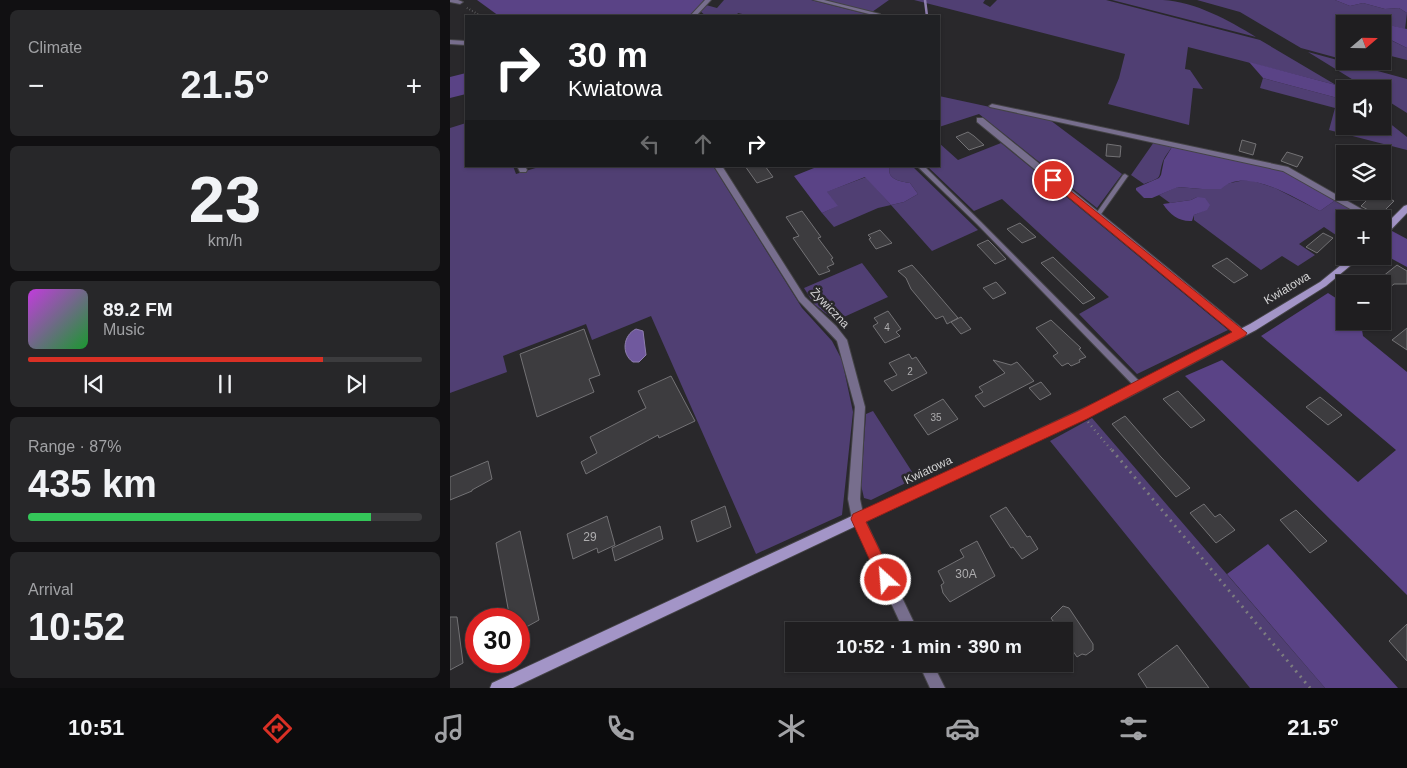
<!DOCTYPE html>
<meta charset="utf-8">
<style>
:root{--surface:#1f1e20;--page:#272729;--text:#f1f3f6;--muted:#a1a2a5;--line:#3c3c3e;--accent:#d93025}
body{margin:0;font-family:Arial,sans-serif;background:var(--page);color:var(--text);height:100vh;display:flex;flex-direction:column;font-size:19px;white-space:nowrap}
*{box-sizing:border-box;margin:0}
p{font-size:16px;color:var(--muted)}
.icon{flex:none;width:28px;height:28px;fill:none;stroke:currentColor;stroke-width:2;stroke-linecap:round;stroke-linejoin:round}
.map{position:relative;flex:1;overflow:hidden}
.panel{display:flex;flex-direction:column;gap:10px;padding:10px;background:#111012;width:450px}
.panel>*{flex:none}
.hud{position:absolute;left:15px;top:15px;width:475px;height:152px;border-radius:0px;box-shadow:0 1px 4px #0004,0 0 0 1px var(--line);background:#202124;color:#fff;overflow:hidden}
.needle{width:32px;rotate:70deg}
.buttons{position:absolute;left:886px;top:15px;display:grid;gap:10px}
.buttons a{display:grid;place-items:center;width:55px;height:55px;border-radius:0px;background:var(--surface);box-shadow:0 1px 4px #0004,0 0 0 1px var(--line);font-size:25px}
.speed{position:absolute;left:15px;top:608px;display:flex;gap:10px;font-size:25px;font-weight:700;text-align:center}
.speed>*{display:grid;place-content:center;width:65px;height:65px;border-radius:50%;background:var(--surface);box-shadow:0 1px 4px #0004,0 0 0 1px var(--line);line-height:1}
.speed .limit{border:8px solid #d22;background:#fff;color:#111}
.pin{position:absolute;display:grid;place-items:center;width:42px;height:42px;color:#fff;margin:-21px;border:2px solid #fff;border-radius:50%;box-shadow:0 1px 5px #0007}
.me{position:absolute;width:55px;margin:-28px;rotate:334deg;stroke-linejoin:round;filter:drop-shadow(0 0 4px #0008)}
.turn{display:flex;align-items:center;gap:18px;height:105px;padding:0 20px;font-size:22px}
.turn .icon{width:65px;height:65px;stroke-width:2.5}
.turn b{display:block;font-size:35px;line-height:42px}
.lanes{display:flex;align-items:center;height:48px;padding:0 20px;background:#0003;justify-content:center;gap:25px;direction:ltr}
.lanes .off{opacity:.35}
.big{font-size:38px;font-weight:600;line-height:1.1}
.panel .tile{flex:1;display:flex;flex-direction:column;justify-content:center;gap:8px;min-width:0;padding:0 18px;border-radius:8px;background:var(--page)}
.panel .dial{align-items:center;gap:0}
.dial b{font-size:65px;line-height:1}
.song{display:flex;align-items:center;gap:15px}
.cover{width:60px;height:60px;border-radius:8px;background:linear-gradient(135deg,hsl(290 70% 55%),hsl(130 70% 35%))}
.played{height:5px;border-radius:2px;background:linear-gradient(90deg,var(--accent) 75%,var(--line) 75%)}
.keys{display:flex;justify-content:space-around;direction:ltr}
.heat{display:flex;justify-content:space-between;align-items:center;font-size:28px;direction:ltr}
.charge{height:8px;border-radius:4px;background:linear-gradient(90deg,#34c759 87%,var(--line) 0)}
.trip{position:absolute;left:335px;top:622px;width:288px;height:50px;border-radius:0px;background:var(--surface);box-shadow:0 1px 4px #0004,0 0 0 1px var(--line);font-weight:600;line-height:50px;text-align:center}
.dock{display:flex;height:80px;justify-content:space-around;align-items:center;background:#0c0c0d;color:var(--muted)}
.dock .icon{width:35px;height:35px}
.dock .selected{color:var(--accent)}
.dock b{font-size:22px;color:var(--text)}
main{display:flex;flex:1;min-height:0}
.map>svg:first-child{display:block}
</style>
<main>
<section class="panel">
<div class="tile"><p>Climate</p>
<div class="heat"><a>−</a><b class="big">21.5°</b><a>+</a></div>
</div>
<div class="tile dial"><b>23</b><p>km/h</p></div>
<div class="tile">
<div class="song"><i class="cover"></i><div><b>89.2 FM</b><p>Music</p></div></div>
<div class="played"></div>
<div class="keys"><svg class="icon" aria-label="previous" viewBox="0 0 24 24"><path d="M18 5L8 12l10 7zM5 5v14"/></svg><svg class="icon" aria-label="pause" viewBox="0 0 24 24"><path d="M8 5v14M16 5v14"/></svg><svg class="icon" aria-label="next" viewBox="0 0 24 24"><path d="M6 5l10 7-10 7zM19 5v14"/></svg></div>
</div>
<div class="tile"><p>Range · 87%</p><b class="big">435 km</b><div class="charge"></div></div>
<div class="tile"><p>Arrival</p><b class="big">10:52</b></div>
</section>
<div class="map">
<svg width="957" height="688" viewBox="0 0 957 688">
<rect width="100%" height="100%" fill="#29282b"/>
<!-- green -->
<path fill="#503f73" d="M 274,0 L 361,0 L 424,16 L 301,16 L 288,13 L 286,16 L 256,16 L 250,11 L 256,5 L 267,8 Z
M 376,0 L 439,0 L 422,12 Z
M 464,0 L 535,0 L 533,3 L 540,7 L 547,0 L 656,0 L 810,40 L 886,85 L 738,47 L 735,69 L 740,70 L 753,89 L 743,88 L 739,125 L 658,104 L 669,78 L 675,54 Z
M 662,0 C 679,0 696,0 713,0 C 746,2 778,20 806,37 Z
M 747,0 L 885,0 L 900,6 L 913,3 L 935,9 L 949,8 L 957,13 L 955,29 L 930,23 L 895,24 L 895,60 L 851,48 L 790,12 Z
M 932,36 L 957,48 L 957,60 L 933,54 Z
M 858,52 L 957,79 L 957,113 L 933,98 L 932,89 L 918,89 Z
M 813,78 L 895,100 L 895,126 L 932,126 L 933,118 L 957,137 L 957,150 L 879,130 L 885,108 L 810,88 Z
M 489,96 L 600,120 L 672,174 L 647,208 L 529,114 L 489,127 Z
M 16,123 L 16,166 L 63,166 L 66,174 L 92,166 L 263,166 L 352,308 L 382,341 L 392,360 L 403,412 L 392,515 L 306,554 L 201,316 L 142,340 L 136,324 L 53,356 L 57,372 L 0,393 L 0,128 Z
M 704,142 L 722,147 C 719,151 715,156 713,161 C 707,179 715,176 694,184 L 681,175 Z
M 489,143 L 508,160 L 551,143 L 778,330 L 687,374 L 629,314 L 659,297 L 552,199 L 524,211 L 477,166 L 489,166 Z
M 440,166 L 462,166 L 528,230 L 482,251 L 441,205 L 428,208 L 384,227 L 372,213 L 387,206 L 376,192 L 416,177 L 441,205 L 454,202 L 468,194 L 460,183 C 449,181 436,179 440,166 Z
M 800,180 L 825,188 L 870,211 L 887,199 L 903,208 L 886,221 L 895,233 L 895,237 L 892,239 L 874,227 L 849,244 L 865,255 L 848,266 L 832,256 L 811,270 L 744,220 L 744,215 L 753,211 L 747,197 L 741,200 L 720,203 L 709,195 L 727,187 L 752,189 L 790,181 Z
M 412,263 L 438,297 L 385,321 L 364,304 L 354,288 Z
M 423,411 L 466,478 L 421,500 L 414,498 L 411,485 L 416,414 Z
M 642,418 L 875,688 L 800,688 L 600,441 Z"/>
<!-- forest -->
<path fill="#5a4386" d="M 27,0 L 256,0 L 240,16 L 49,16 Z
M 885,0 L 957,0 L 957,13 L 949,8 L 935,9 L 913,3 L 900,6 Z
M 930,23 L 957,29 L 957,48 L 933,36 L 932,24 L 925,24 Z
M 799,62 L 886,85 L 895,91 L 895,100 L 813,78 Z
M 16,73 L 16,94 L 0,98 L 0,77 Z
M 722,147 L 838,172 L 887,199 L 870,211 C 846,199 795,165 771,189 L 752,189 L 728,187 L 702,198 L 694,198 L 686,190 L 686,188 L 709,178 L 711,175 L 714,160 Z
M 369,166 L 440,166 C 436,179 449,181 460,183 L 468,194 L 454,202 L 441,205 L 415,177 L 377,192 L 388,206 L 372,213 L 344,176 Z
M 747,197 L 755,198 L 760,205 L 757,210 L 744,215 L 742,221 C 730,222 720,215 713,204 L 741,200 Z
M 942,231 L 957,239 L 957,267 L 933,254 L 933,240 Z
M 878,293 L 895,304 L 895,321 L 918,321 L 912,330 L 913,336 L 957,372 L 957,595 L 735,376 L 772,360 L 908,482 L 946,450 L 811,336 Z
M 818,544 L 948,688 L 875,688 L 777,574 Z"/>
<!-- water -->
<path fill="#70599e" stroke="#8e7eae" d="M 186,329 L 193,331 L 196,355 L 189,362 L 183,362 C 171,354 173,335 186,329 Z"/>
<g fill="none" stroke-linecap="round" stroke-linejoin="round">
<!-- stream -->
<path stroke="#8e7eae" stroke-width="2.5" d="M 475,0 L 477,16"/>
</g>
<!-- building -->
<path fill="#3d3c3f" stroke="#737275" d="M 518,132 L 524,136 L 534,145 L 519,150 L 506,137 Z
M 792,140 L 806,144 L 803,155 L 789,151 Z
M 657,144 L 671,146 L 670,157 L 656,156 Z
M 837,152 L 853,157 L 847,167 L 831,161 Z
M 295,166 L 315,166 L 323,177 L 307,183 Z
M 940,179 L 938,198 L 944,201 L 929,216 L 911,206 L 926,191 L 932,191 L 932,186 Z
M 352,211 L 371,237 L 368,238 L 383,258 L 381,259 L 384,264 L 377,267 L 380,271 L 369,275 L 343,238 L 349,236 L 336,217 Z
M 570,223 L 586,237 L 572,243 L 557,229 Z
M 430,230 L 442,243 L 426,249 L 419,239 L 421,238 L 418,235 Z
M 873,233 L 883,238 L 867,253 L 856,247 Z
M 538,240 L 543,245 L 556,259 L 545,264 L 527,245 Z
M 603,257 L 631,284 L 645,298 L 633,304 L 591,263 Z
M 777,258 L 798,275 L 784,283 L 762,266 Z
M 462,265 L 472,276 L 508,318 L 497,324 L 493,316 L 486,319 L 461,289 L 456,278 L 448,271 Z
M 947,265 L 957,271 L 957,284 L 944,284 L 932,294 L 932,277 Z
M 546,282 L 556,293 L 543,299 L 533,288 Z
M 438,311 L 451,329 L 446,332 L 450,336 L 435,343 L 423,326 L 428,323 L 424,318 Z
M 511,317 L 521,329 L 511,334 L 501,322 Z
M 601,320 L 631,348 L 629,349 L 636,357 L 629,360 L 630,362 L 621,366 L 618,363 L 612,366 L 603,356 L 608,353 L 586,328 Z
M 957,328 L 957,350 L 942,340 Z
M 134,329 L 150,375 L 139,379 L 144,392 L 87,417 L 70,354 Z
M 459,354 L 462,359 L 466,357 L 477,373 L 442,391 L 434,381 L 447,375 L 439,363 Z
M 543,360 L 561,365 L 567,362 L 584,381 L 534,407 L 525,396 L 533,392 L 529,387 L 555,373 Z
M 221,376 L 245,421 L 209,438 L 208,435 L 136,474 L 131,462 L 147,453 L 140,437 L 196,408 L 188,391 Z
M 591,382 L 601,394 L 590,400 L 579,388 Z
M 728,391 L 755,420 L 741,428 L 713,399 Z
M 870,397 L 892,415 L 878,425 L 856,407 Z
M 493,399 L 508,419 L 478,435 L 464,415 Z
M 675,416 L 711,457 L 740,488 L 726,497 L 662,424 Z
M 38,461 L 42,479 L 22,490 L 22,491 L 0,500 L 0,477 Z
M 754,504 L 765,517 L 770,514 L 785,530 L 766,543 L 740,513 Z
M 275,506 L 281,527 L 247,542 L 241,521 Z
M 556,507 L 577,537 L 580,536 L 588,549 L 572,559 L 563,547 L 561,548 L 540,516 Z
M 846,510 L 877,541 L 860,553 L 830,520 Z
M 157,516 L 165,545 L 148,553 L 147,548 L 123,559 L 117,534 Z
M 210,526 L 213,539 L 165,561 L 162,548 Z
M 70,531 L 89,620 L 69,631 L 69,619 L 60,619 L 46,543 Z
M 527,541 L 545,576 L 500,602 L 493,593 L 491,585 L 494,583 L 488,571 L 514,557 L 510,550 Z
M 613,606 L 619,608 L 643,644 L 643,650 L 636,655 L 632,654 L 627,657 L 614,638 L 614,631 L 610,631 L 601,618 Z
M 0,617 L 7,617 L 13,663 L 0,670 Z
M 957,624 L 957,661 L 939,641 Z
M 727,645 L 759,688 L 697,688 L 688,674 Z"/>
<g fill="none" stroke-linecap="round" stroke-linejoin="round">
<!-- lane casing -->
<g stroke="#444346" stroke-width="2">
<path id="lane" d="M 467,166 L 474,166 L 531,222 L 692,384 L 693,386 L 692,388 L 689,389 L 686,388 L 527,224 Z
M 675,174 L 678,176 L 649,217 L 645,217 L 645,215 L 673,175 Z"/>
</g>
<!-- street casing -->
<g stroke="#444346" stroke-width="2">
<path id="street" d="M 0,0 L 8,0 L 13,2 L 10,4 L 0,2 Z
M 255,0 L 261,0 L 246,16 L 240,16 Z
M 364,0 L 374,0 L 430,14 L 427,16 Z
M 0,40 L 16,41 L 16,45 L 0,44 Z
M 542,104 L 838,167 L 929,219 L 918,219 L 833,171 L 540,107 L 539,106 Z
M 527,118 L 533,118 L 794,330 L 796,333 L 794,336 L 788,336 L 527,122 Z
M 67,166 L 75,166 L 77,170 L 76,172 L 70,172 Z
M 264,166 L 272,166 L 355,297 L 386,326 L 397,340 L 415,407 L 410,499 L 414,518 L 468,631 L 454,631 L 402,519 L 398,499 L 405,407 L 387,341 L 349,301 Z
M 932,220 L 942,225 L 942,229 L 939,230 L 932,227 Z
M 469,664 L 483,664 L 495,688 L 480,688 Z"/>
</g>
<!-- secondary casing -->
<g stroke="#444346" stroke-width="2">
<path id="secondary" d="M 957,205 L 957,213 L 935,236 L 932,237 L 932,228 L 954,206 Z
M 902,256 L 912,256 L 876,286 L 806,330 L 677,398 L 63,688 L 40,688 L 42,683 L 669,392 L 800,324 L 870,282 Z"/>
</g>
<!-- path-far2 -->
<path stroke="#7d7d7f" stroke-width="2" stroke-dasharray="0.5 2.5" stroke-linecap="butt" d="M 17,8 L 31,16"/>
<!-- path-far1 -->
<path stroke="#7d7d7f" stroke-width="2.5" stroke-dasharray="1 4" stroke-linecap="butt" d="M 638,422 L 663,452"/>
<!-- path -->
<path stroke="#7d7d7f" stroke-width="3" stroke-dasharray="2 5" stroke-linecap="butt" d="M 662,450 L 860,688"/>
<!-- lane -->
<use href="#lane" fill="#776e8d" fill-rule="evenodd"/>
<!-- street -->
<use href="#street" fill="#776e8d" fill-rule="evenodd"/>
<!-- secondary -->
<use href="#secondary" fill="#a395c7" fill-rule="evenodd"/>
</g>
<!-- route -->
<path fill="#d93025" stroke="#8d1f18" d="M 603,177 L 797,333 L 795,336 L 637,419 L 416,522 L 444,580 L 442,585 L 436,587 L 431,585 L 401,519 L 403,514 L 628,411 L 782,332 L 600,182 L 600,178 Z"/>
<g text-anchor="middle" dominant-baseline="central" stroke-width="5" stroke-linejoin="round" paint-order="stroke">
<!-- number labels -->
<g font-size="10" fill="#aeadaf">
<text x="437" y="327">4</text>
<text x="460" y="371">2</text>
<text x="486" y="417">35</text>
</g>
<!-- street labels -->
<g font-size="12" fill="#d3d3d4" stroke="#29282b">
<text transform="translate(837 288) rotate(-31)">Kwiatowa</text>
<text transform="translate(380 308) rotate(46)">Żywiczna</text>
<text transform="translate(478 470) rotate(-25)">Kwiatowa</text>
</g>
<!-- near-number labels -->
<g font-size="12" fill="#aeadaf">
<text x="140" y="537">29</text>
<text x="516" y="574">30A</text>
</g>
</g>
</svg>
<div class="buttons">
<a><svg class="needle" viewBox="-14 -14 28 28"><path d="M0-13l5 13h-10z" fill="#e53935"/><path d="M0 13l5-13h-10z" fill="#a1a2a5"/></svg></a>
<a><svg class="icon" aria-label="sound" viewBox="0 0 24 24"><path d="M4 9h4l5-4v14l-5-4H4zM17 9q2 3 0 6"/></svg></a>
<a><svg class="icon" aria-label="layers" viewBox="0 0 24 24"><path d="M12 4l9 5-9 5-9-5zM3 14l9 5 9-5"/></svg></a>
<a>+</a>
<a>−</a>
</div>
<div class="speed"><div class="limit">30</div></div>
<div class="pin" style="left:603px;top:180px;background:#d93025"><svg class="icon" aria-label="arrive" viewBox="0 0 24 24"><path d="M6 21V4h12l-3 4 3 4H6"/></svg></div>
<svg class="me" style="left:436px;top:580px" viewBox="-20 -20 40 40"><circle r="17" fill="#d93025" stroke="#fff" stroke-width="3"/><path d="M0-11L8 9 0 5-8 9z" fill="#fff"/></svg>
<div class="trip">10:52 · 1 min · 390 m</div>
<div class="hud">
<div class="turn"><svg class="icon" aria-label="right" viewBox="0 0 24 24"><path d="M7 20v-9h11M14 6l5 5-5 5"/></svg><div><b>30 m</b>Kwiatowa</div></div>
<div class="lanes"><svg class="icon off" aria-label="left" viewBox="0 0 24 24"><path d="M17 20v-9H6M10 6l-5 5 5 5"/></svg><svg class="icon off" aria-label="ahead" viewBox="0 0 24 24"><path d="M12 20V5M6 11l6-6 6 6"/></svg><svg class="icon" aria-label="right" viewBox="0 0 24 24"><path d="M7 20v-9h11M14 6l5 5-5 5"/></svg></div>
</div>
</div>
</main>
<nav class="dock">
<b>10:51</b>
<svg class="icon selected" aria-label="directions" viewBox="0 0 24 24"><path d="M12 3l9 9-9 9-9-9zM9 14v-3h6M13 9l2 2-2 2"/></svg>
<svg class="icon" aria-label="music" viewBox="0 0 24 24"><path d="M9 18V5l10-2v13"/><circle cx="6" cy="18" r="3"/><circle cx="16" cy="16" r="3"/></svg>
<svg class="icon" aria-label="phone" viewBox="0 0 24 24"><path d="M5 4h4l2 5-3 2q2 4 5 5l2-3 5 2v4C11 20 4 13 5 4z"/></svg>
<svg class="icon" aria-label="climate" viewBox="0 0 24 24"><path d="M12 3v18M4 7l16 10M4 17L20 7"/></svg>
<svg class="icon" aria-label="car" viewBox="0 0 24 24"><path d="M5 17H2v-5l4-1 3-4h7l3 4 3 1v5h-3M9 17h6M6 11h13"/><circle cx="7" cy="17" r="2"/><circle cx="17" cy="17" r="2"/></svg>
<svg class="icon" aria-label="filters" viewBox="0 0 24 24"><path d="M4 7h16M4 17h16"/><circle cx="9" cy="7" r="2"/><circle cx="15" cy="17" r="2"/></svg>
<b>21.5°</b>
</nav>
